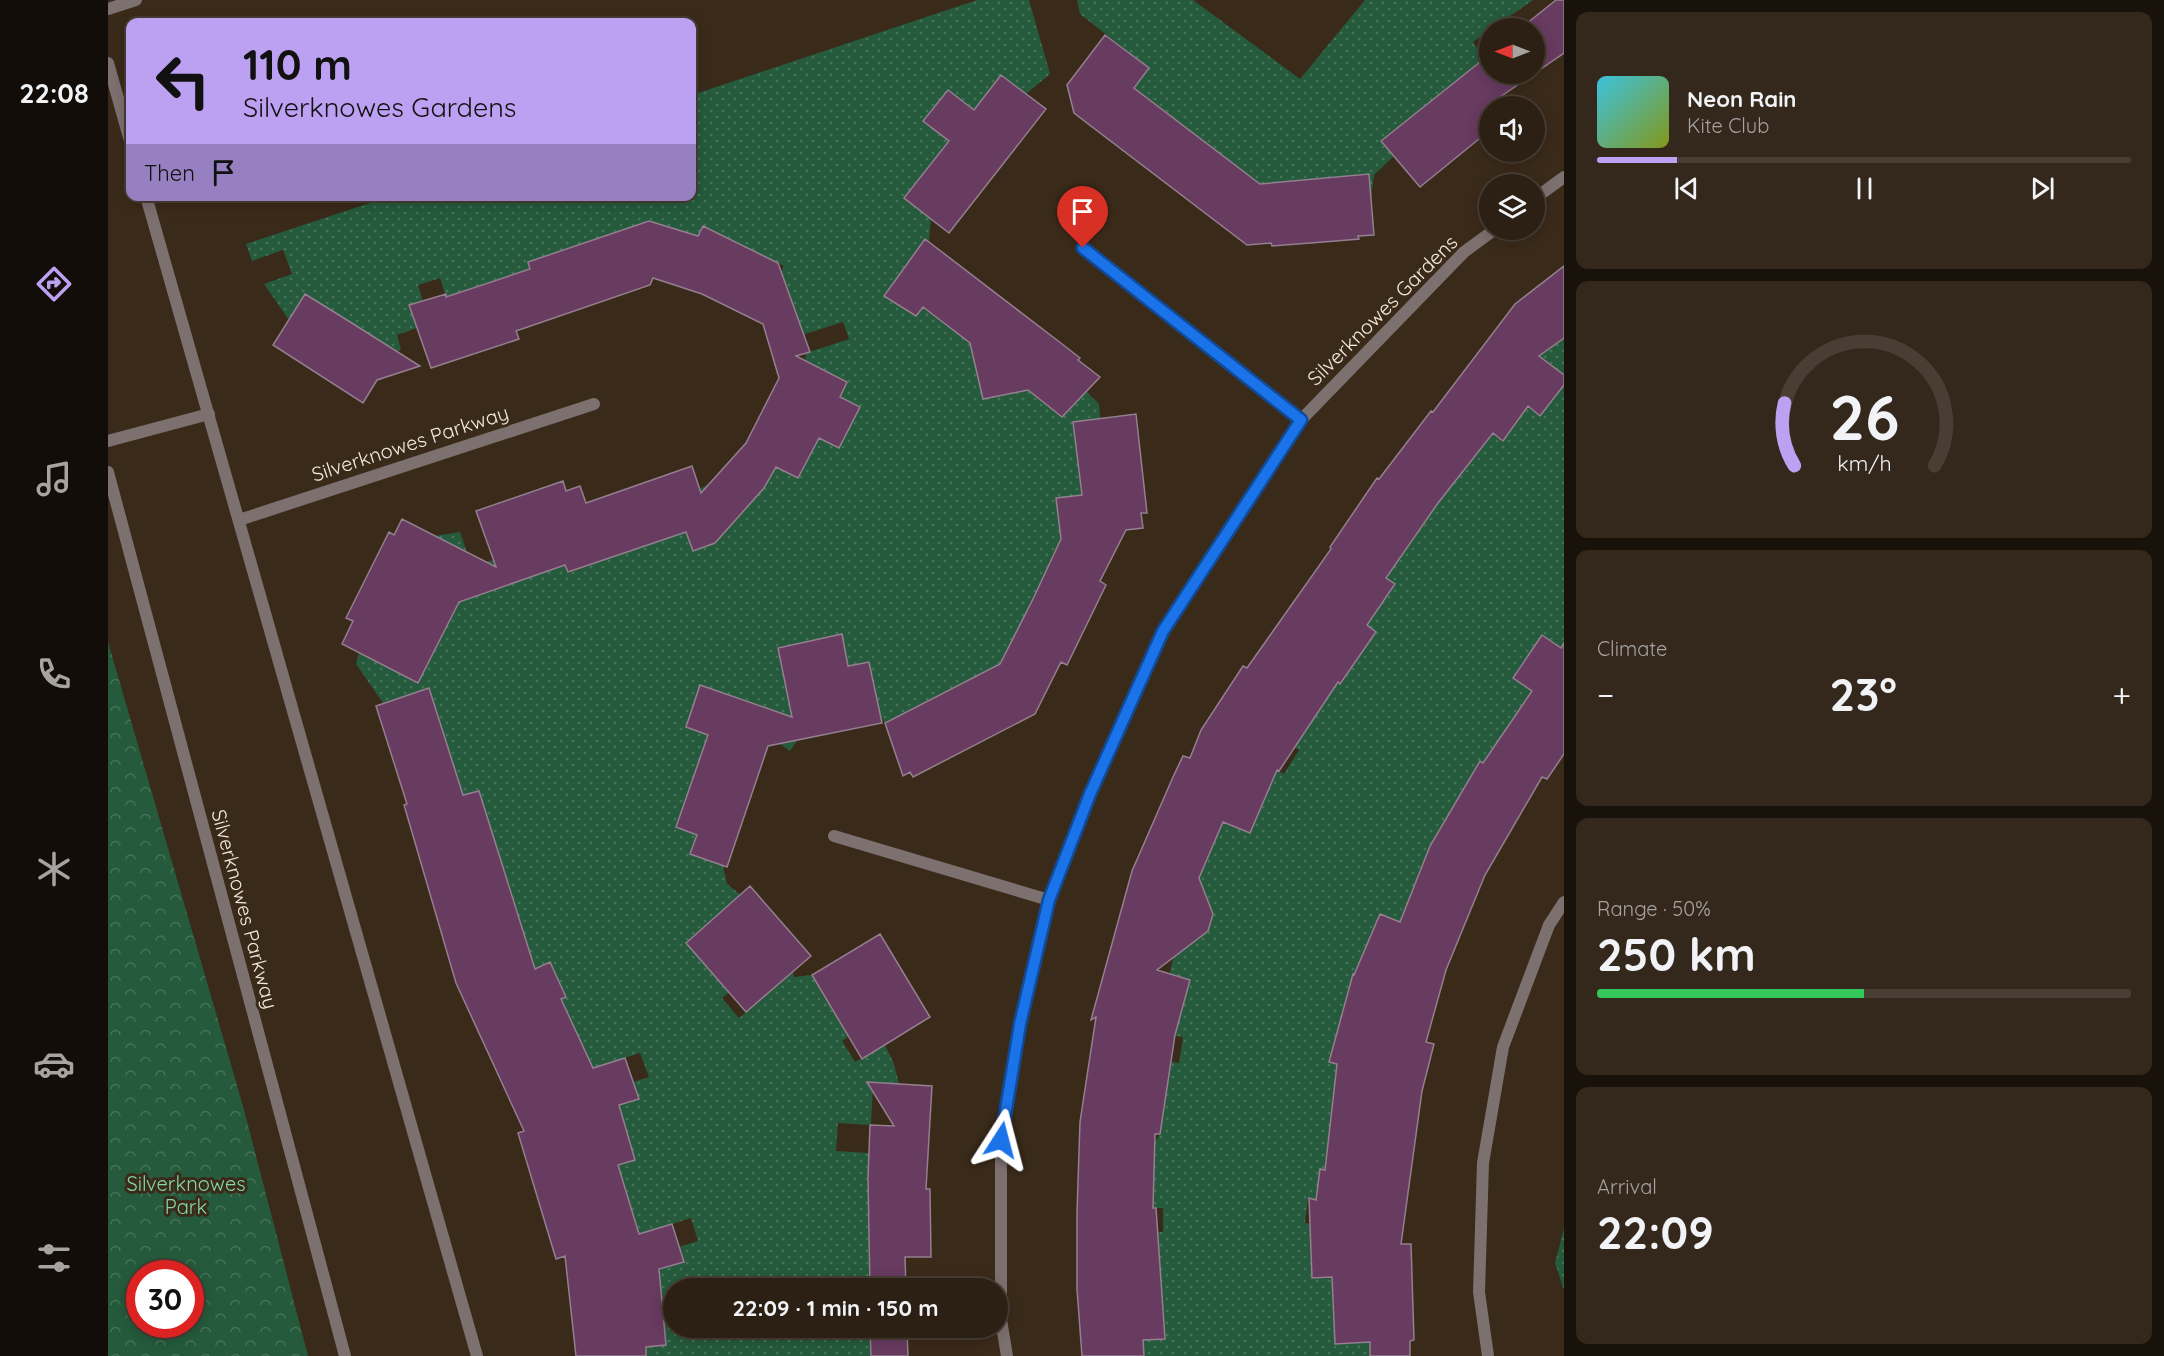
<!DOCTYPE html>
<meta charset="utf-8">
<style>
:root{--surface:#2c2014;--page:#34281d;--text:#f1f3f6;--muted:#a6a3a0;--line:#483e34;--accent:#bca0f2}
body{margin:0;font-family:Quicksand,sans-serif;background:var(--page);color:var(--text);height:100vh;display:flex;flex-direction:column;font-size:22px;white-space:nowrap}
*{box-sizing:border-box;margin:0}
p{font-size:20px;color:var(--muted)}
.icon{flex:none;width:33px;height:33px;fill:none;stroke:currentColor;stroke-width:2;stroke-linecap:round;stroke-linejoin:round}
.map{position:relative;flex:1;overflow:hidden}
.sheet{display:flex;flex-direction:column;gap:12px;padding:12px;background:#18120b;width:600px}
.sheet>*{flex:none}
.top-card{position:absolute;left:18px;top:18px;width:570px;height:183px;border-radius:12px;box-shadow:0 3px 15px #0003,0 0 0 2px var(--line);background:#bca0f2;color:#111;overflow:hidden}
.needle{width:39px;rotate:270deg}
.buttons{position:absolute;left:1371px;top:18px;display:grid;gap:12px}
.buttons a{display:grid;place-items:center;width:66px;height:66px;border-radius:50%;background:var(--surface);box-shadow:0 3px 15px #0003,0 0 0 2px var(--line);font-size:30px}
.speed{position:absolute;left:18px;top:1260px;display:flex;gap:12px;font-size:30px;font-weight:700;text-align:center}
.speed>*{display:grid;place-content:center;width:78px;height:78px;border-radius:50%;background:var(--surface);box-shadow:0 3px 15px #0003,0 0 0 2px var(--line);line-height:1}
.speed .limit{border:9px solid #d22;background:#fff;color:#111}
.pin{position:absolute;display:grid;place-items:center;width:51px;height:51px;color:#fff;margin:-62px -26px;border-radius:50% 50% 50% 0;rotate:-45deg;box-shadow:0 0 6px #0007}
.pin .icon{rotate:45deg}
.me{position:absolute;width:66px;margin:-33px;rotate:9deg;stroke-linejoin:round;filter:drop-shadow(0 0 4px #0008)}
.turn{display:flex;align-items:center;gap:21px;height:126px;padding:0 18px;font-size:27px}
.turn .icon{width:78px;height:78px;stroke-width:2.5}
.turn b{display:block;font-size:42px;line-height:51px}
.then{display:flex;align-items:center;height:57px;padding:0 18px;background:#0003;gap:12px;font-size:22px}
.big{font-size:45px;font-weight:800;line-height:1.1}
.sheet .card{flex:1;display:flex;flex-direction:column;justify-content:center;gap:9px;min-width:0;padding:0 21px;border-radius:12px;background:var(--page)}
.sheet .dial{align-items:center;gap:0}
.dial svg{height:156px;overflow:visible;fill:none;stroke:var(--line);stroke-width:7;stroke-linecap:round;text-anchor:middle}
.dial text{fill:var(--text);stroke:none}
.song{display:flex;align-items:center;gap:18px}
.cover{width:72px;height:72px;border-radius:9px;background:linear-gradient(135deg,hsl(190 70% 55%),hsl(70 70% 35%))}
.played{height:6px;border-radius:3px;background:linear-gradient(90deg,var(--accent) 15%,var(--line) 15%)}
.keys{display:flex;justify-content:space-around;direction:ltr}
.heat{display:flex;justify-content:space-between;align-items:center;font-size:33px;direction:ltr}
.charge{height:9px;border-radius:4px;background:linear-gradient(90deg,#34c759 50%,var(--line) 0)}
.trip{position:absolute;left:555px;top:1278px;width:345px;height:60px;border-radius:30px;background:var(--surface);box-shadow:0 3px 15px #0003,0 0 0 2px var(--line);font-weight:800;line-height:60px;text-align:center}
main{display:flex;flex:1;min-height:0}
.tab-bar{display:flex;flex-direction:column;width:108px;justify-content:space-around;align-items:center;background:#120d08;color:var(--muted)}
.tab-bar .icon{width:42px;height:42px}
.tab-bar .on{color:var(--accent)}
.tab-bar b{font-size:27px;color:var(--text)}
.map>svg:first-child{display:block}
</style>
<main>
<nav class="tab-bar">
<b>22:08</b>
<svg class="icon on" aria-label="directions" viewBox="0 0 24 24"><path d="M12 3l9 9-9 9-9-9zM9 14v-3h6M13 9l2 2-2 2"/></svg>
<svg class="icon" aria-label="music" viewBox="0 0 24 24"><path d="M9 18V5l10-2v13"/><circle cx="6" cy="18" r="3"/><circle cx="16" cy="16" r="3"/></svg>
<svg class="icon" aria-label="phone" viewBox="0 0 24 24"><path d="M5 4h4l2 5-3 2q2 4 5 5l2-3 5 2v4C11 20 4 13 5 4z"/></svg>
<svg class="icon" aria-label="climate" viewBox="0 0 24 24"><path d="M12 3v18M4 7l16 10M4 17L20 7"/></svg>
<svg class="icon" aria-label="car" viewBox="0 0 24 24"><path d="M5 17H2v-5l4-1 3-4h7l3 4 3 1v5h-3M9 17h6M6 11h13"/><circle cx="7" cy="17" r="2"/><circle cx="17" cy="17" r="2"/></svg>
<svg class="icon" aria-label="filters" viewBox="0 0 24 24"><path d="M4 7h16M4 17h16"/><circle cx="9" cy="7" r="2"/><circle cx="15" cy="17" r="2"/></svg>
</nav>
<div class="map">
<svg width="1456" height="1356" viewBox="0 0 1456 1356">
<defs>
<pattern id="park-crowns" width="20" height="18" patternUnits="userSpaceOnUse" patternTransform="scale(1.5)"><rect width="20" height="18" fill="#255b3c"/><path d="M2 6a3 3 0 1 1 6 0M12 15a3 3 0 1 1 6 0" fill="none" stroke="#457358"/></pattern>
<pattern id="garden-dots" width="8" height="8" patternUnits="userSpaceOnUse" patternTransform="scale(1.5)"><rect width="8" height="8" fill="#255b3c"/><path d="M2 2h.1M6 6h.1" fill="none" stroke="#457358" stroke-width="1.8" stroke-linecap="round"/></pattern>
</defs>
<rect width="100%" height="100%" fill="#3a2a1a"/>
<!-- park -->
<path fill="url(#park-crowns)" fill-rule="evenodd" d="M 0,642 L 135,1106 L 200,1356 L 0,1356 ZM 32,1274 L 82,1274 L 82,1324 L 32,1324 Z"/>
<!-- garden -->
<path fill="url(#garden-dots)" d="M 869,0 L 921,0 L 942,74 L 918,94 L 866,110 L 816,121 L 841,141 L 796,198 L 823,219 L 819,259 L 846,261 L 822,293 L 776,296 L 807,316 L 815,307 L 883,359 L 879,364 L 868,368 L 875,399 L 904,393 L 912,383 L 936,403 L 942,396 L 960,412 L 978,391 L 991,404 L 992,418 L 965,422 L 975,495 L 995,518 L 944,558 L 906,638 L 909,665 L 877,672 L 777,723 L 740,666 L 733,635 L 670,648 L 689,741 L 682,751 L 592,686 L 578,727 L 600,735 L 569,827 L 589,835 L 582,854 L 615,866 L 619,884 L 638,899 L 601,931 L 597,926 L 578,943 L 600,969 L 625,989 L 614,998 L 631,1018 L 685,972 L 686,977 L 704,975 L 722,1006 L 737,997 L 755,1027 L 734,1041 L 747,1062 L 777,1045 L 786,1064 L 791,1084 L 765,1083 L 763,1125 L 730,1123 L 728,1151 L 761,1153 L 762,1284 L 791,1284 L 791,1288 L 566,1288 L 566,1328 L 761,1328 L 763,1356 L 538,1356 L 538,1347 L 558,1344 L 555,1315 L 534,1317 L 542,1272 L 576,1262 L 571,1247 L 590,1241 L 583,1218 L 531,1234 L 514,1176 L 498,1180 L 479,1112 L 530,1099 L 525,1082 L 541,1077 L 532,1053 L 481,1069 L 430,1010 L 458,996 L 442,962 L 420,972 L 410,914 L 397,871 L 378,876 L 381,823 L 371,791 L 355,795 L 320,689 L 275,703 L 248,664 L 251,653 L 322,660 L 339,626 L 327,536 L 352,532 L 364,567 L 385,560 L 388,568 L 379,571 L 386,590 L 432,574 L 451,549 L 460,573 L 483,565 L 471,527 L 509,531 L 517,553 L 578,532 L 585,551 L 610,542 L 591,489 L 601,484 L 634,513 L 649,496 L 632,480 L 668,467 L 690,478 L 711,438 L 751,407 L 732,397 L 739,382 L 697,361 L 698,353 L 741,339 L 735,322 L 672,342 L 656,308 L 676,266 L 595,226 L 575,267 L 581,234 L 540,220 L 524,271 L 506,233 L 420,262 L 431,296 L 400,306 L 391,279 L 338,297 L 332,278 L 310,285 L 315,301 L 309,328 L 289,335 L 293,350 L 288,351 L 197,294 L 181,320 L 156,284 L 184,274 L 175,250 L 144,261 L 138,244 L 280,197 L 584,196 L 584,95 Z
M 969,0 L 1085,0 L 1192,79 L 1257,0 L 1425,0 L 1365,42 L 1377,59 L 1364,68 L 1383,96 L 1355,100 L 1343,85 L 1273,141 L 1286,156 L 1266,175 L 1263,197 L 1246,199 L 1244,176 L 1158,183 L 1160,203 L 1132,169 L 1026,87 L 1041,68 L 972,14 Z
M 1429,324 L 1445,346 L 1456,338 L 1456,375 L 1412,342 Z
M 1456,385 L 1456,650 L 1434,635 L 1405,677 L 1424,691 L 1400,725 L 1414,735 L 1379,765 L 1371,761 L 1317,859 L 1292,922 L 1272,914 L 1265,930 L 1272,982 L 1245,975 L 1221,1061 L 1262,1073 L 1235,1172 L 1212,1170 L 1208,1200 L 1200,1199 L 1197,1223 L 1238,1229 L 1202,1235 L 1204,1278 L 1238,1277 L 1226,1324 L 1227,1343 L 1262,1342 L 1262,1356 L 1036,1356 L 1031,1232 L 1055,1232 L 1055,1208 L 1030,1208 L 1045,1191 L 1047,1142 L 1052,1134 L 1060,1083 L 1045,1059 L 1071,1063 L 1075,1037 L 1049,1033 L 1072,1015 L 1082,980 L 1062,974 C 1063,968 1064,959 1067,955 C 1082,936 1114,936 1101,904 L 1065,894 L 1096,868 L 1115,822 L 1142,833 L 1155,802 L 1140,750 L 1176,774 L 1191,750 L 1168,735 L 1195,735 L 1208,715 L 1222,677 L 1233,684 L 1268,632 L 1248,618 L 1287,584 L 1278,578 L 1322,515 L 1308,504 L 1333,499 L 1372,449 L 1360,415 L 1395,441 L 1412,401 L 1432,416 Z
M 1456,1228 L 1456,1290 L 1447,1263 Z"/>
<!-- building -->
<path fill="#683b61" stroke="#947f8f" stroke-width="1.5" d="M 1448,0 L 1456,0 L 1456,53 L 1382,104 L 1384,106 L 1382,106 L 1382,130 L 1312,187 L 1273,141 L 1382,54 L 1382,74 L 1426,74 L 1426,28 L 1413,28 Z
M 997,35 L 1041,68 L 1026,88 L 1152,184 L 1261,174 L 1266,235 L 1250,236 L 1251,239 L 1228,241 L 1164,246 L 1163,243 L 1139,245 L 966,113 L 959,85 Z
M 893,75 L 938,109 L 841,233 L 796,198 L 841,141 L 815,121 L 840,90 L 866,110 Z
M 541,221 L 590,236 L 595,226 L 670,263 L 702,352 L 688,356 L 739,382 L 732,397 L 752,407 L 731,448 L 711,438 L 690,478 L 668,467 L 656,488 L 607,543 L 585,551 L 578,532 L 460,572 L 457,565 L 351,602 L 310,683 L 234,644 L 245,621 L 238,618 L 281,532 L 286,535 L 294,519 L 388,567 L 368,511 L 455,481 L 458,491 L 472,486 L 478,503 L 584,466 L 593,493 L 638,443 L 671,378 L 655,324 L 594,294 L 545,278 L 542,285 L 408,331 L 411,339 L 323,368 L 301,305 L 338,294 L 338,297 L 422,269 L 420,262 Z
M 817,239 L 958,347 L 972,358 L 970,360 L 992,377 L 954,417 L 920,390 L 875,399 L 862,343 L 815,307 L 808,316 L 776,296 Z
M 1456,266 L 1456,338 L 1431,356 L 1456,375 L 1456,385 L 1432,416 L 1420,406 L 1395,441 L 1385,433 L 1330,503 L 1278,578 L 1287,584 L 1259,625 L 1268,632 L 1232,684 L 1230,682 L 1171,771 L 1169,770 L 1142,833 L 1115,822 L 1091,878 L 1105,914 L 1100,931 L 1049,970 L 1082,980 L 1067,1035 L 1052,1134 L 1047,1134 L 1045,1208 L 1048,1208 L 1057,1339 L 1035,1340 L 1036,1356 L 974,1356 L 969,1289 L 969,1212 L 972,1122 L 988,1017 L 983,1020 L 1024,871 L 1065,777 L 1075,756 L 1082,758 L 1093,730 L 1135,666 L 1139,668 L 1223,549 L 1222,547 L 1269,478 L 1271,479 L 1323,411 L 1325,412 L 1407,304 Z
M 197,294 L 239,320 L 312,366 L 269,380 L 255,403 L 165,345 Z
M 1028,414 L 1039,513 L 1033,513 L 1035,528 L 1018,530 L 992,581 L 998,585 L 959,665 L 953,662 L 927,714 L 805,777 L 802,772 L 795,776 L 777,723 L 892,664 L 925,599 L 953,539 L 948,498 L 974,495 L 965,422 Z
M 734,634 L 740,666 L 761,662 L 774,723 L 660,746 L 619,867 L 582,854 L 589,835 L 568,827 L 600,735 L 578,727 L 592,685 L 684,717 L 670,648 Z
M 1434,635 L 1453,648 L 1456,643 L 1456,754 L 1439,779 L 1434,777 L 1377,875 L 1338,970 L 1318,1042 L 1326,1044 L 1314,1091 L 1293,1244 L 1303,1244 L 1306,1340 L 1302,1341 L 1302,1356 L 1262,1356 L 1262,1342 L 1227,1344 L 1224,1277 L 1204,1278 L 1201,1198 L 1208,1200 L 1212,1169 L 1217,1170 L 1229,1064 L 1221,1062 L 1245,974 L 1246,975 L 1272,914 L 1292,922 L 1322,846 L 1372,761 L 1375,763 L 1424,691 L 1405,678 Z
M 321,688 L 355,795 L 371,791 L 427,969 L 442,962 L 458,997 L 453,999 L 485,1068 L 517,1058 L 531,1099 L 511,1105 L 527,1160 L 510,1165 L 531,1234 L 564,1224 L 576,1262 L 551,1269 L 558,1345 L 538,1347 L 538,1356 L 468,1356 L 457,1256 L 448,1259 L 410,1133 L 416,1131 L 348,983 L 296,805 L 299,804 L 268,706 Z
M 642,886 L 703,956 L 638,1012 L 578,943 Z
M 772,934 L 822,1017 L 754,1059 L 704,975 Z
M 759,1082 L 824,1086 L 818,1189 L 822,1189 L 823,1257 L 797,1257 L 798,1288 L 762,1288 L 760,1178 L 762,1125 L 786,1126 Z
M 762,1328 L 799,1328 L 800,1356 L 763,1356 Z"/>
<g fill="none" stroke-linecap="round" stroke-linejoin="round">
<!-- minor -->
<path stroke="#7d7170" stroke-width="12" d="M 0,9 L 28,0
M 1426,199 L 1456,177
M 975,248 L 1193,420
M 0,441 L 101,414
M 131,520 L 486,404
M 726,836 L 941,900
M 899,1356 L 893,1320 L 893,1140 L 912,1024 L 941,900 L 982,794 L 1055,631 L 1193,420 L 1356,252 L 1386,230
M 1380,1356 L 1371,1292 L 1375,1163 L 1395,1047 L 1441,925 L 1456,902"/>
<!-- tertiary -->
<path stroke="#7d7170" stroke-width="12" d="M 0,63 L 22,141
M 38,196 L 369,1356
M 0,472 L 237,1356"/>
</g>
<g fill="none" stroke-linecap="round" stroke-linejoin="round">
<!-- route casing -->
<g stroke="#114b97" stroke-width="15">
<path id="route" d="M 893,1140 L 912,1024 L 941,900 L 982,794 L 1055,631 L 1193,420 L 975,248"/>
</g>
<!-- route -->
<use href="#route" stroke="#1a73e8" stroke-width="10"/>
</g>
<g text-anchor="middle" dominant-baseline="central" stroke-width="6" stroke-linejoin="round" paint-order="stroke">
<!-- street labels -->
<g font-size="20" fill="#f4e9df" stroke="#3a2a1a">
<text transform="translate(1274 310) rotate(-45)">Silverknowes Gardens</text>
<text transform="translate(302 443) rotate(-18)">Silverknowes Parkway</text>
<text transform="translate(137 909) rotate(75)">Silverknowes Parkway</text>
</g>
<!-- park labels -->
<g font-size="20" fill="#82d9a4" stroke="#3a2a1a">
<text x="78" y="1183">Silverknowes<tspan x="78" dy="23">Park</tspan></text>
</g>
</g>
</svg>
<div class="buttons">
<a><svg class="needle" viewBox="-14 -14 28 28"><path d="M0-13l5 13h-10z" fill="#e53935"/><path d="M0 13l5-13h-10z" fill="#a6a3a0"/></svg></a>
<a><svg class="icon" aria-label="sound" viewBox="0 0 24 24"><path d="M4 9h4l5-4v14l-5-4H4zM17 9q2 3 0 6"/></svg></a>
<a><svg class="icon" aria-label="layers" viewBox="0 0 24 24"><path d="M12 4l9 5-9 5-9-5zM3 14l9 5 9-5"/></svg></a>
</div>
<div class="speed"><div class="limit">30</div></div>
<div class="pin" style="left:975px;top:248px;background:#d93025"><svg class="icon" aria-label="arrive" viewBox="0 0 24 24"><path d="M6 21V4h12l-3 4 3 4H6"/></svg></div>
<svg class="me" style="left:893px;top:1140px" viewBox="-20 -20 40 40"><path d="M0-17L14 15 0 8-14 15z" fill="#1a73e8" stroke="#fff" stroke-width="4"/></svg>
<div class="trip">22:09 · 1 min · 150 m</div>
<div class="top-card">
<div class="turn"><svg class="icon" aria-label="left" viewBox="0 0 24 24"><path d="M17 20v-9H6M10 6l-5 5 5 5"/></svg><div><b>110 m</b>Silverknowes Gardens</div></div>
<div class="then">Then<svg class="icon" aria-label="arrive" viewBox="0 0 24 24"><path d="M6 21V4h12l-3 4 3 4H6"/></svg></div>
</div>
</div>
<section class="sheet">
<div class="card">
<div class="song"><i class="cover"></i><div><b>Neon Rain</b><p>Kite Club</p></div></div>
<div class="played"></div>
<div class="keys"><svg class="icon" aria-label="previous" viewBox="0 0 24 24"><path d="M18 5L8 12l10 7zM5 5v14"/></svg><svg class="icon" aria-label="pause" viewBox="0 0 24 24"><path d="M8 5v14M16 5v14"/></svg><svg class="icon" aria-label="next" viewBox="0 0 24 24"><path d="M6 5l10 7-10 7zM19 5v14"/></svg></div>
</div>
<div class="card dial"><svg viewBox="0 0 100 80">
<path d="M14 69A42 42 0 1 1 86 69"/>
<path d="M14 69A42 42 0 0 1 9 37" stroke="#bca0f2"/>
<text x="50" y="56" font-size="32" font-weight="700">26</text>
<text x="50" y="72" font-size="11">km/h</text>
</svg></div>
<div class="card"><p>Climate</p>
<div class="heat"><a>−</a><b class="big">23°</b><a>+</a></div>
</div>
<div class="card"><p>Range · 50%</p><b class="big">250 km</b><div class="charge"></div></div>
<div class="card"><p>Arrival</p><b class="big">22:09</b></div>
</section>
</main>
